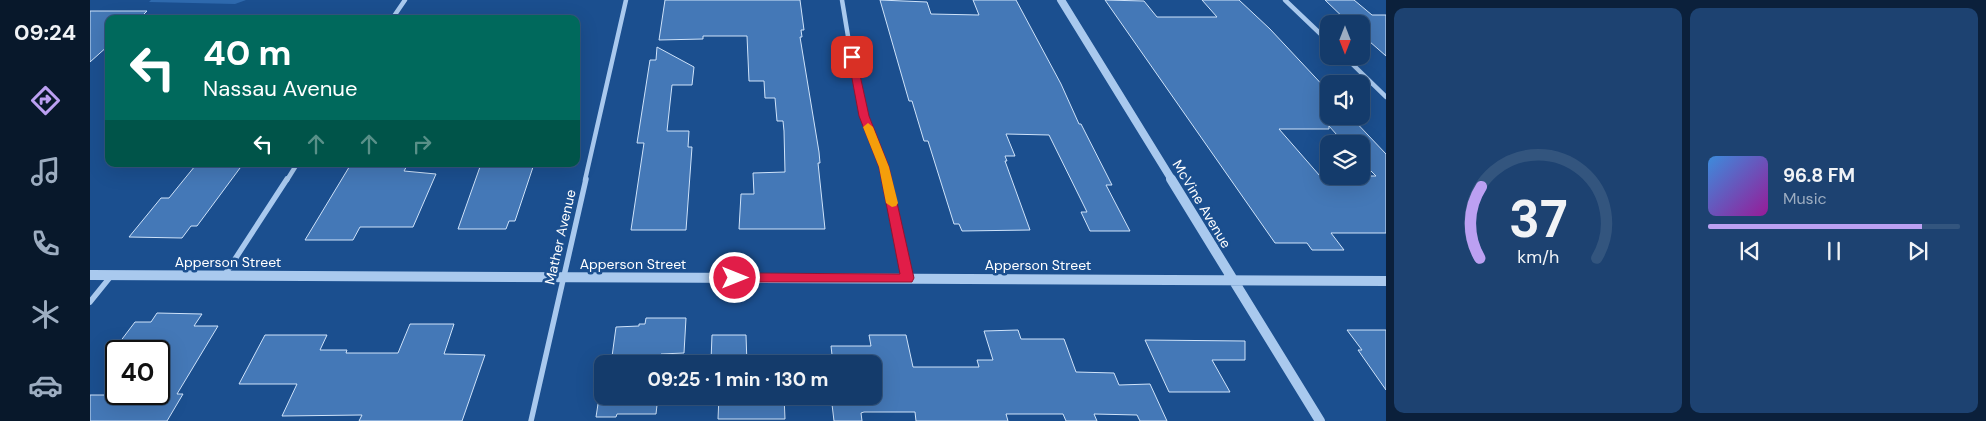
<!DOCTYPE html>
<meta charset="utf-8">
<style>
:root{--surface:#143b6b;--page:#1d4271;--text:#f1f3f6;--muted:#9dadc1;--line:#33557e;--accent:#bca0f2}
body{margin:0;font-family:"DM Sans",sans-serif;background:var(--page);color:var(--text);height:100vh;display:flex;flex-direction:column;font-size:19px;white-space:nowrap}
*{box-sizing:border-box;margin:0}
p{font-size:16px;color:var(--muted)}
.icon{flex:none;width:28px;height:28px;fill:none;stroke:currentColor;stroke-width:2;stroke-linecap:round;stroke-linejoin:round}
.map{position:relative;flex:1;overflow:hidden}
.drawer{display:flex;flex-direction:column;gap:8px;padding:8px;background:#0b203b;width:600px}
.drawer>*{flex:none}
.top-card{position:absolute;left:15px;top:15px;width:475px;height:152px;border-radius:10px;box-shadow:0 5px 20px #0002,0 0 0 1px var(--line);background:#00695c;color:#fff;overflow:hidden}
.needle{width:32px;rotate:180deg}
.buttons{position:absolute;left:1230px;top:15px;display:grid;gap:10px}
.buttons a{display:grid;place-items:center;width:50px;height:50px;border-radius:10px;background:var(--surface);box-shadow:0 5px 20px #0002,0 0 0 1px var(--line);font-size:25px}
.speed{position:absolute;left:15px;top:340px;display:flex;gap:10px;font-size:25px;font-weight:700;text-align:center}
.speed>*{display:grid;place-content:center;width:65px;height:65px;border-radius:50%;background:var(--surface);box-shadow:0 5px 20px #0002,0 0 0 1px var(--line);line-height:1}
.speed .limit{border:2px solid #111;border-radius:8px;background:#fff;color:#111}
.pin{position:absolute;display:grid;place-items:center;width:42px;height:42px;color:#fff;margin:-21px;border-radius:10px;box-shadow:0 2px 8px #0006}
.me{position:absolute;width:55px;margin:-28px;rotate:90deg;stroke-linejoin:round;filter:drop-shadow(0 0 4px #0008)}
.turn{display:flex;align-items:center;gap:18px;height:105px;padding:0 15px;font-size:22px}
.turn .icon{width:65px;height:65px;stroke-width:2.5}
.turn b{display:block;font-size:35px;line-height:42px}
.lanes{display:flex;align-items:center;height:48px;padding:0 15px;background:#0003;justify-content:center;gap:25px;direction:ltr}
.lanes .off{opacity:.35}
.drawer .widget{flex:1;display:flex;flex-direction:column;justify-content:center;gap:8px;min-width:0;padding:0 18px;border-radius:10px;background:var(--page)}
.drawer .dial{align-items:center;gap:0}
.dial svg{height:130px;overflow:visible;fill:none;stroke:var(--line);stroke-width:7;stroke-linecap:round;text-anchor:middle}
.dial text{fill:var(--text);stroke:none}
.song{display:flex;align-items:center;gap:15px}
.cover{width:60px;height:60px;border-radius:8px;background:linear-gradient(135deg,hsl(210 70% 55%),hsl(300 70% 35%))}
.played{height:5px;border-radius:2px;background:linear-gradient(90deg,var(--accent) 85%,var(--line) 85%)}
.keys{display:flex;justify-content:space-around;direction:ltr}
.drawer .tiles{flex:1;display:grid;gap:8px;grid-template-columns:repeat(2,1fr)}
.trip{position:absolute;left:504px;top:355px;width:288px;height:50px;border-radius:10px;background:var(--surface);box-shadow:0 5px 20px #0002,0 0 0 1px var(--line);font-weight:700;line-height:50px;text-align:center}
main{display:flex;flex:1;min-height:0}
.dock{display:flex;flex-direction:column;width:90px;justify-content:space-around;align-items:center;background:#08182b;color:var(--muted)}
.dock .icon{width:35px;height:35px}
.dock .active{color:var(--accent)}
.dock b{font-size:22px;color:var(--text)}
.map>svg:first-child{display:block}
</style>
<main>
<nav class="dock">
<b>09:24</b>
<svg class="icon active" aria-label="directions" viewBox="0 0 24 24"><path d="M12 3l9 9-9 9-9-9zM9 14v-3h6M13 9l2 2-2 2"/></svg>
<svg class="icon" aria-label="music" viewBox="0 0 24 24"><path d="M9 18V5l10-2v13"/><circle cx="6" cy="18" r="3"/><circle cx="16" cy="16" r="3"/></svg>
<svg class="icon" aria-label="phone" viewBox="0 0 24 24"><path d="M5 4h4l2 5-3 2q2 4 5 5l2-3 5 2v4C11 20 4 13 5 4z"/></svg>
<svg class="icon" aria-label="climate" viewBox="0 0 24 24"><path d="M12 3v18M4 7l16 10M4 17L20 7"/></svg>
<svg class="icon" aria-label="car" viewBox="0 0 24 24"><path d="M5 17H2v-5l4-1 3-4h7l3 4 3 1v5h-3M9 17h6M6 11h13"/><circle cx="7" cy="17" r="2"/><circle cx="17" cy="17" r="2"/></svg>
</nav>
<div class="map">
<svg width="1296" height="421" viewBox="0 0 1296 421">
<rect width="100%" height="100%" fill="#1b4f8f"/>
<!-- green -->
<path fill="#2e69ad" d="M 61,0 L 156,0 L 145,4 L 59,2 Z"/>
<!-- building -->
<path fill="#4478b7" stroke="#cfe3fa" fill-rule="evenodd" d="M 575,0 L 710,0 L 714,30 L 711,30 L 712,37 L 710,37 L 729,152 L 730,163 L 728,163 L 735,229 L 649,229 L 651,194 L 664,194 L 663,173 L 695,172 L 694,131 L 693,121 L 687,121 L 685,98 L 675,98 L 674,81 L 659,81 L 657,36 L 613,36 L 613,39 L 569,40 Z
M 790,0 L 837,2 L 841,14 L 889,15 L 883,0 L 926,0 L 971,84 L 989,124 L 991,124 L 1022,185 L 1016,185 L 1040,231 L 1000,231 L 991,212 L 997,212 L 959,135 L 916,134 L 925,156 L 915,156 L 917,161 L 915,161 L 940,230 L 872,231 L 869,224 L 864,224 L 838,141 L 834,141 L 822,101 L 819,101 Z
M 1015,0 L 1054,1 L 1067,17 L 1127,17 L 1112,0 L 1149,0 L 1180,29 L 1239,92 L 1239,116 L 1260,116 L 1296,154 L 1296,233 L 1241,233 L 1254,250 L 1222,250 L 1217,243 L 1185,243 ZM 1239,126 L 1255,144 L 1271,144 L 1271,161 L 1286,176 L 1230,176 L 1189,129 L 1239,129 Z
M 1235,0 L 1264,0 L 1282,15 L 1296,15 L 1296,56 L 1271,34 L 1271,24 L 1260,24 Z
M 0,11 L 57,11 L 49,19 L 19,19 L 19,45 L 0,62 Z
M 567,47 L 604,67 L 602,85 L 582,85 L 577,131 L 599,131 L 598,147 L 602,147 L 596,230 L 541,230 L 554,143 L 547,143 L 560,60 L 566,60 Z
M 126,164 L 153,164 L 107,226 L 101,226 L 92,238 L 39,237 L 71,198 L 79,198 L 105,166 L 125,166 Z
M 261,164 L 318,164 L 314,171 L 346,174 L 323,227 L 270,227 L 263,240 L 215,240 Z
M 391,164 L 444,164 L 425,221 L 419,221 L 416,229 L 368,229 Z
M 67,313 L 112,314 L 104,326 L 128,326 L 87,394 L 93,394 L 77,421 L 0,421 L 0,395 L 69,395 L 69,351 L 23,351 L 45,322 L 61,322 Z
M 556,318 L 596,318 L 594,353 L 571,354 L 570,364 L 521,364 L 526,327 L 549,326 L 549,324 L 555,324 Z
M 320,324 L 364,324 L 354,354 L 395,355 L 372,421 L 269,421 L 272,415 L 192,416 L 207,384 L 149,384 L 175,335 L 237,335 L 230,350 L 257,350 L 256,353 L 308,353 Z
M 928,330 L 931,339 L 974,339 L 986,372 L 1024,373 L 1029,385 L 1060,384 L 1077,421 L 1050,421 L 1047,415 L 1004,414 L 1007,421 L 976,421 L 973,414 L 916,414 L 918,421 L 826,421 L 825,412 L 774,412 L 771,413 L 772,421 L 744,421 L 741,396 L 782,396 L 782,364 L 743,364 L 741,346 L 781,346 L 779,335 L 816,335 L 823,367 L 889,367 L 887,360 L 903,360 L 894,331 Z
M 1257,330 L 1296,330 L 1296,390 L 1268,350 L 1272,350 Z
M 622,335 L 656,335 L 657,364 L 624,364 L 624,361 L 621,361 Z
M 1055,340 L 1155,341 L 1155,360 L 1122,360 L 1140,392 L 1079,392 Z
M 512,378 L 512,396 L 568,396 L 566,414 L 527,414 L 526,417 L 506,417 Z
M 629,396 L 694,396 L 695,419 L 628,419 Z"/>
<g fill="none" stroke-linecap="round" stroke-linejoin="round">
<!-- minor-far1 -->
<path stroke="#a9c9ee" stroke-width="4.5" d="M 752,0 C 758,35 763,72 772,107 C 779,132 791,155 797,180
M 1195,0 L 1239,42
M 302,19 L 315,0
M 1254,56 L 1296,97
M 197,180 L 207,164
M 495,180 L 536,0"/>
<!-- minor -->
<path stroke="#a9c9ee" stroke-width="5.5" d="M 796,179 L 817,278
M 134,276 L 197,179
M 0,302 L 21,276
M 441,421 L 496,179"/>
<!-- tertiary-far1 -->
<path stroke="#a9c9ee" stroke-width="8" d="M 971,0 L 1082,180"/>
<!-- tertiary -->
<path stroke="#a9c9ee" stroke-width="10" d="M 1081,179 L 1230,421
M 0,275 L 1296,281"/>
</g>
<!-- route -->
<path fill="#e11d48" stroke="#92132f" d="M 762,54 L 766,57 L 779,116 L 799,167 L 824,278 L 822,282 L 640,282 L 639,278 L 640,275 L 645,273 L 810,274 L 789,167 L 769,116 L 758,57 Z"/>
<!-- slow -->
<path fill="#f59e0b" d="M 778,123 L 783,127 L 799,167 L 808,203 L 806,206 L 802,207 L 796,203 L 789,167 L 773,127 Z"/>
<g text-anchor="middle" dominant-baseline="central" stroke-width="5" stroke-linejoin="round" paint-order="stroke">
<!-- street labels -->
<g font-size="14" fill="#fff" stroke="#1b4f8f">
<text transform="translate(1112 204) rotate(59)">McVine Avenue</text>
<text transform="translate(470 237) rotate(-77)">Mather Avenue</text>
<text x="138" y="262">Apperson Street</text>
<text x="543" y="264">Apperson Street</text>
<text x="948" y="265">Apperson Street</text>
</g>
</g>
</svg>
<div class="buttons">
<a><svg class="needle" viewBox="-14 -14 28 28"><path d="M0-13l5 13h-10z" fill="#e53935"/><path d="M0 13l5-13h-10z" fill="#9dadc1"/></svg></a>
<a><svg class="icon" aria-label="sound" viewBox="0 0 24 24"><path d="M4 9h4l5-4v14l-5-4H4zM17 9q2 3 0 6"/></svg></a>
<a><svg class="icon" aria-label="layers" viewBox="0 0 24 24"><path d="M12 4l9 5-9 5-9-5zM3 14l9 5 9-5"/></svg></a>
</div>
<div class="speed"><div class="limit">40</div></div>
<div class="pin" style="left:762px;top:57px;background:#d93025"><svg class="icon" aria-label="arrive" viewBox="0 0 24 24"><path d="M6 21V4h12l-3 4 3 4H6"/></svg></div>
<svg class="me" style="left:645px;top:278px" viewBox="-20 -20 40 40"><circle r="17" fill="#e11d48" stroke="#fff" stroke-width="3"/><path d="M0-11L8 9 0 5-8 9z" fill="#fff"/></svg>
<div class="trip">09:25 · 1 min · 130 m</div>
<div class="top-card">
<div class="turn"><svg class="icon" aria-label="left" viewBox="0 0 24 24"><path d="M17 20v-9H6M10 6l-5 5 5 5"/></svg><div><b>40 m</b>Nassau Avenue</div></div>
<div class="lanes"><svg class="icon" aria-label="left" viewBox="0 0 24 24"><path d="M17 20v-9H6M10 6l-5 5 5 5"/></svg><svg class="icon off" aria-label="ahead" viewBox="0 0 24 24"><path d="M12 20V5M6 11l6-6 6 6"/></svg><svg class="icon off" aria-label="ahead" viewBox="0 0 24 24"><path d="M12 20V5M6 11l6-6 6 6"/></svg><svg class="icon off" aria-label="right" viewBox="0 0 24 24"><path d="M7 20v-9h11M14 6l5 5-5 5"/></svg></div>
</div>
</div>
<section class="drawer">
<div class="tiles">
<div class="widget dial"><svg viewBox="0 0 100 80">
<path d="M14 69A42 42 0 1 1 86 69"/>
<path d="M14 69A42 42 0 0 1 15 25" stroke="#bca0f2"/>
<text x="50" y="56" font-size="32" font-weight="700">37</text>
<text x="50" y="72" font-size="11">km/h</text>
</svg></div>
<div class="widget">
<div class="song"><i class="cover"></i><div><b>96.8 FM</b><p>Music</p></div></div>
<div class="played"></div>
<div class="keys"><svg class="icon" aria-label="previous" viewBox="0 0 24 24"><path d="M18 5L8 12l10 7zM5 5v14"/></svg><svg class="icon" aria-label="pause" viewBox="0 0 24 24"><path d="M8 5v14M16 5v14"/></svg><svg class="icon" aria-label="next" viewBox="0 0 24 24"><path d="M6 5l10 7-10 7zM19 5v14"/></svg></div>
</div>
</div>
</section>
</main>
